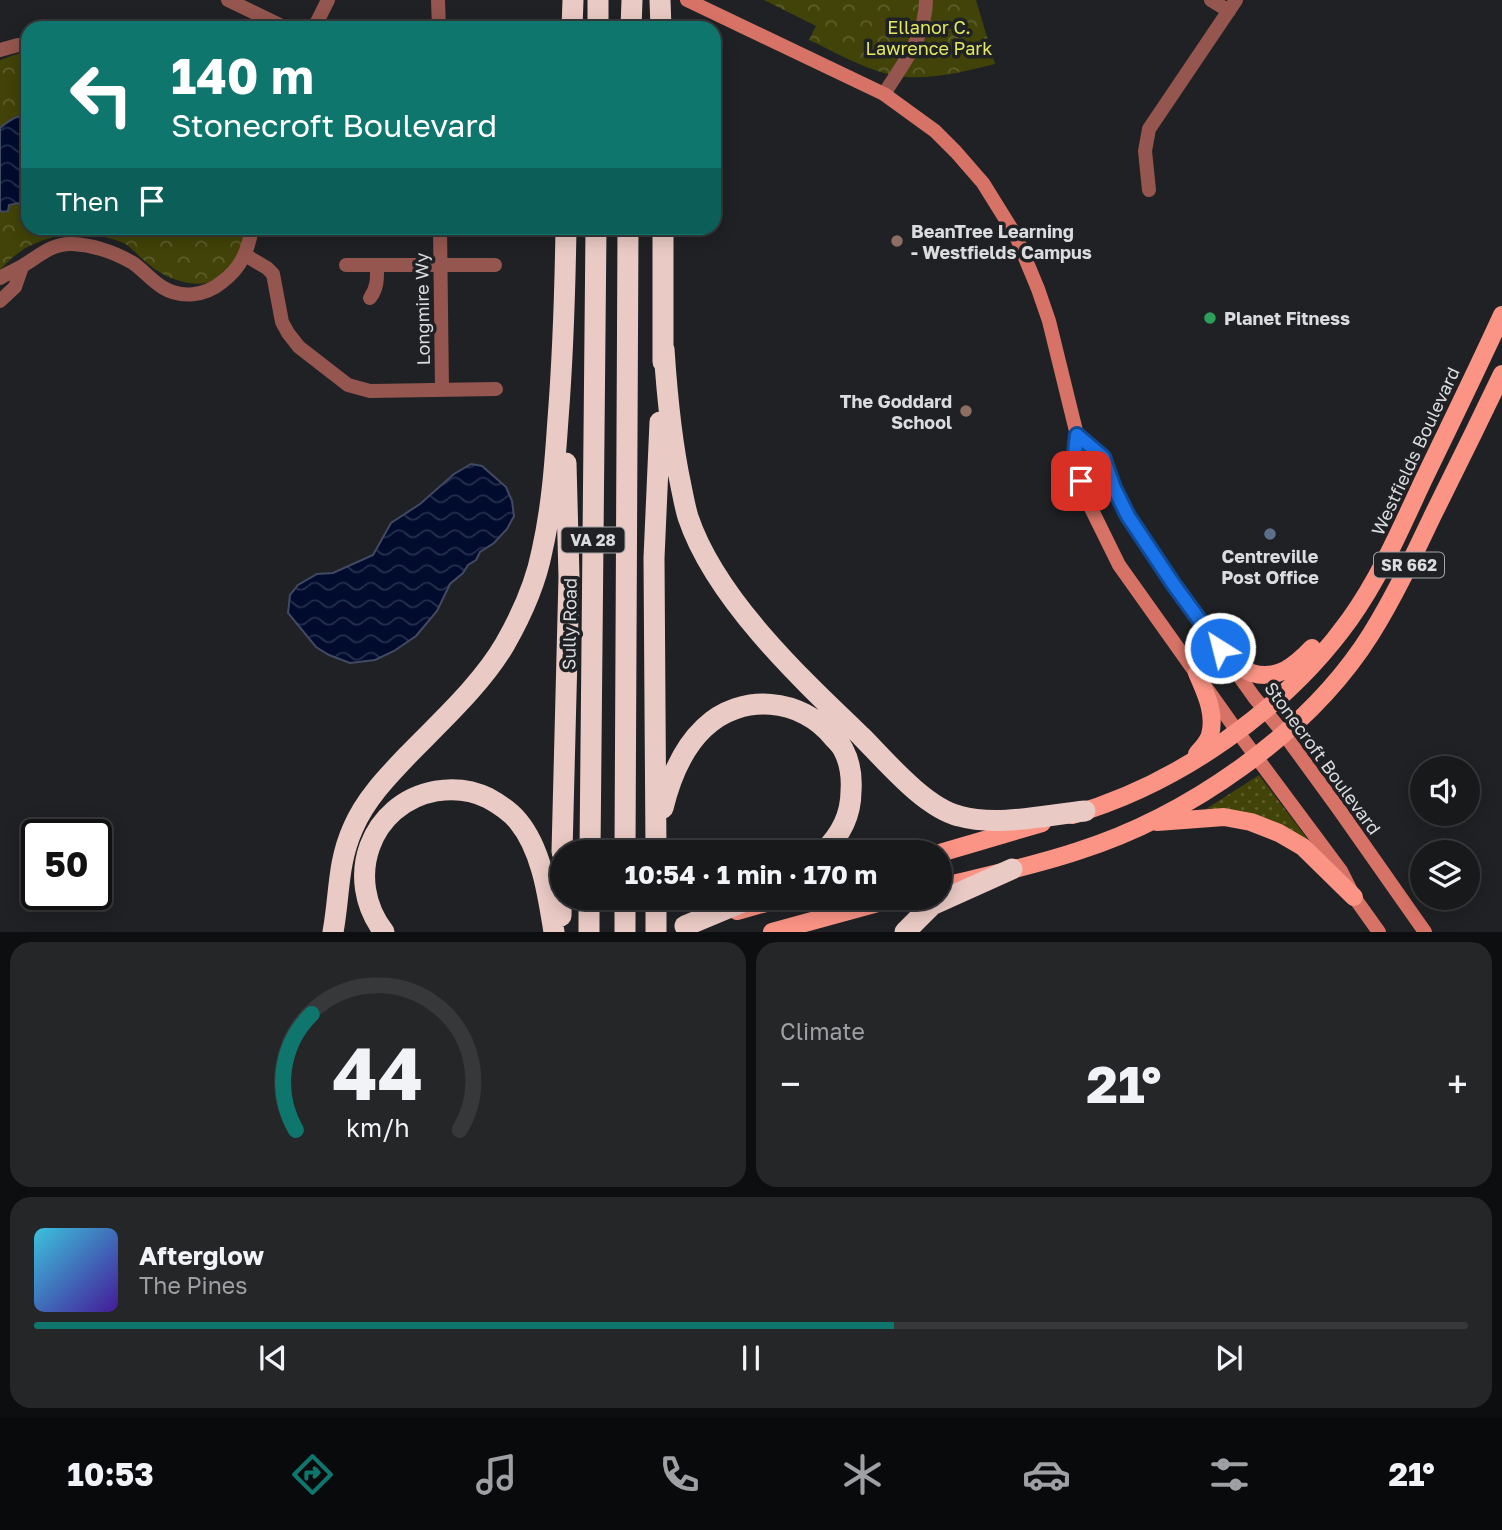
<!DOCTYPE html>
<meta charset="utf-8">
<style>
:root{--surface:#17191b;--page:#242628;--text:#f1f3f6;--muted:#9ea0a3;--line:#36383a;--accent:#0f766e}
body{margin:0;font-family:"Golos Text",sans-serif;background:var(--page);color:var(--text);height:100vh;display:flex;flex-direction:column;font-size:26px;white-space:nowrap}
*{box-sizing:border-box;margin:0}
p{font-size:23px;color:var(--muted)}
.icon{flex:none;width:38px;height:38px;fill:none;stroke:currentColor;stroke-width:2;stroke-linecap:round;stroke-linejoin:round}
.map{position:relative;height:932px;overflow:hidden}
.side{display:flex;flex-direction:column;gap:10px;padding:10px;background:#0d0e0f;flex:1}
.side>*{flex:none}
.hud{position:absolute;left:21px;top:21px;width:700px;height:214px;border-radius:21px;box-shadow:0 4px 18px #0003,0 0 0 2px var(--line);background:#0f766e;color:#fff;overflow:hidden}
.controls{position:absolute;left:1410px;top:756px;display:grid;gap:14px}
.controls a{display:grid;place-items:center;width:70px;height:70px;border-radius:50%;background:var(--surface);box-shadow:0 4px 18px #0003,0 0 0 2px var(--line);font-size:35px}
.speed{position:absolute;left:21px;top:819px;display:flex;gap:14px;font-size:35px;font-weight:700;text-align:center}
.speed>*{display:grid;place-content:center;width:91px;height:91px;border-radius:50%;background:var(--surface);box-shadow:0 4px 18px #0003,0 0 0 2px var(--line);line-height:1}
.speed .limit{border:4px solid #111;border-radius:10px;background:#fff;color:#111}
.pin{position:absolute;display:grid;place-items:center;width:60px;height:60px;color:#fff;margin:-30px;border-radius:14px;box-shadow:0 4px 10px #0006}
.me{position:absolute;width:77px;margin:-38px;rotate:324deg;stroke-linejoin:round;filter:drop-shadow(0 0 5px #0008)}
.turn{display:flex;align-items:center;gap:24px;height:147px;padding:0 35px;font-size:32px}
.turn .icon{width:91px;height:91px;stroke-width:2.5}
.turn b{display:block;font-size:49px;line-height:60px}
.then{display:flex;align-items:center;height:66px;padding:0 35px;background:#0003;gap:14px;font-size:26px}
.big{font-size:52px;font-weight:700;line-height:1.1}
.side .widget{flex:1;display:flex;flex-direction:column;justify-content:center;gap:10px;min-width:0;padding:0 24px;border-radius:21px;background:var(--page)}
.side .dial{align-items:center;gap:0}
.dial svg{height:182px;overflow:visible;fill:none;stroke:var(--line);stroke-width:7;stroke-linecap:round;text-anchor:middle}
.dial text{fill:var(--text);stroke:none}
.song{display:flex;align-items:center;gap:21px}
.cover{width:84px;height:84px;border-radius:10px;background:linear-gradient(135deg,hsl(190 70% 55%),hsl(260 70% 35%))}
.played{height:7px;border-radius:4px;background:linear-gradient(90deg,var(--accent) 60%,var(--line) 60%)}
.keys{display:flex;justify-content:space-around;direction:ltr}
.heat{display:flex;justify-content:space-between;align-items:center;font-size:38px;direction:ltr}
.side .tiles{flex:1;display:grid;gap:10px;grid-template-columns:1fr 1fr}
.widget:last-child{grid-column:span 2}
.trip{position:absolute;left:550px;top:840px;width:402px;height:70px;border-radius:35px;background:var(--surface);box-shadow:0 4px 18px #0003,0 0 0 2px var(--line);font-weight:700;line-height:70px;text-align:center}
.dock{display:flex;height:112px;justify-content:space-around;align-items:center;background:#090a0b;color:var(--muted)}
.dock .icon{width:49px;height:49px}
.dock .active{color:var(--accent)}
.dock b{font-size:32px;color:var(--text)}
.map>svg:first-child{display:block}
</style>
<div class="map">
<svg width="1502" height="932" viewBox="0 0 1502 932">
<defs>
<pattern id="grass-dots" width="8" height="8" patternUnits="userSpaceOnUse" patternTransform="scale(1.75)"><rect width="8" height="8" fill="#414308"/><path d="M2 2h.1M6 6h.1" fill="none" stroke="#5c5e2c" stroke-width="1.8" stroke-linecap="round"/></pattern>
<pattern id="park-crowns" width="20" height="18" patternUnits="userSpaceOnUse" patternTransform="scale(1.75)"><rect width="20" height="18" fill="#414308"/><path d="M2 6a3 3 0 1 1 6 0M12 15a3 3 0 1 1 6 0" fill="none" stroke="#5c5e2c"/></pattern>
<pattern id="water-waves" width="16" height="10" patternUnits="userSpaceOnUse" patternTransform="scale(1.75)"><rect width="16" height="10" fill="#000b2e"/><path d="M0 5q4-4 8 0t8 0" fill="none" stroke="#252e4c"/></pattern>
</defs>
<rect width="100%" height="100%" fill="#1f2124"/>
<!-- grass -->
<path fill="url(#grass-dots)" d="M 1259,775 L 1312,845 L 1224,810 L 1206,809 Z"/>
<!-- park -->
<path fill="url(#park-crowns)" d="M 764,0 L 976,0 L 995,64 C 962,72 922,83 888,74 C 860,67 835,52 809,40 L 816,26 Z
M 17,54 L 28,54 L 28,228 L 245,228 C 245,240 242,247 236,258 C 233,263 230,272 225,275 C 210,286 192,286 174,279 C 161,275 149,265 139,256 C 135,252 131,248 127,245 C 100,231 61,231 34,244 C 21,249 9,260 0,270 L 0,60 Z"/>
<!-- water -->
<path fill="url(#water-waves)" stroke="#424a63" stroke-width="2" d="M 28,114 L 28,210 L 25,210 L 18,203 L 9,205 L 8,211 L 2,212 L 0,210 L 0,128 C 8,121 17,115 28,114 Z
M 471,464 L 482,466 L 506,487 L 512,501 L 514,516 L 507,529 L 494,543 L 480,552 L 476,560 L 468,565 L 463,573 L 450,584 L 437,611 L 416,636 L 394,651 L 375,660 L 350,663 L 329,655 L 316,647 L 288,613 L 290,595 L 298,585 L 317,574 L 333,573 L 373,555 L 391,523 L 420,504 L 454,474 Z"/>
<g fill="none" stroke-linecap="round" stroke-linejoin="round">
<!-- street -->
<path stroke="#94564e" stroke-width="14" d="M 228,0 L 286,28
M 438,0 L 439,28
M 1211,0 L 1229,11
M 314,28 L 328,0
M 0,50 L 18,45 L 28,45
M 884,94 C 902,65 926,36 926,0
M 1149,190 L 1145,151 L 1149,129 L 1236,0
M 440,228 L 442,390
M 245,255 L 267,268 L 273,274 L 282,322 L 288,333 L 299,347 L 348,385 L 370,391 L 496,389
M 346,265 L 495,265
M 0,278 C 7,273 16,270 24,265 C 39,256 53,243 72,244 C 93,245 114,252 133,263 C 143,270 151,280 162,287 C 181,299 205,296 222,282 C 241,268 248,251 252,228
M 370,298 C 378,287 377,278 377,265
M 0,301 L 15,287 L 22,267"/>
<!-- secondary -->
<path stroke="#d77366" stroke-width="14" d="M 687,0 L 884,94 L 935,131 L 956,152 L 983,183 L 1016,236 L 1038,289 L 1049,321 L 1077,435 L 1074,462 L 1087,500 L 1119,565 L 1237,731 L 1341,871 L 1354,897 L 1379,932
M 1077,435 L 1103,457 L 1121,503 L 1153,555 L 1254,697 L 1284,734 L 1338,808 L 1425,932"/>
<!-- primary -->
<path stroke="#fb9485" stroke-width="18" d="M 1220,648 C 1229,656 1240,669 1252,673 C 1277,681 1296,665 1312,648
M 1197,673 C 1205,692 1216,713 1210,735 C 1208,742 1202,748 1197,754
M 1072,815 C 1178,784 1285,710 1350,619 C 1380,577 1400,530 1422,483 C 1449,427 1476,372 1502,315
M 1157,822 L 1224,817 L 1251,822 L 1279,833 L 1303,847 L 1354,897
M 940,853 L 1042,823
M 940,887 C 986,876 1033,866 1078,851 C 1188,816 1309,733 1371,634 C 1394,597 1413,557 1432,517 C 1456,469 1479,422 1502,374
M 737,911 L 784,898
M 772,932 L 896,898"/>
<!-- highway -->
<path stroke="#eacac4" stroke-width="21" d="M 660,0 L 661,28
M 572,28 L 573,0
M 598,28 L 598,0
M 631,28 L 632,0
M 664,349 C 667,395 671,440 681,486 C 683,496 685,507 688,517 C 715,598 800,678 861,736 C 886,761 924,807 959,816 C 997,827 1046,815 1085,811
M 663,362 L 663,228
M 663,808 C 670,779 682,749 704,728 C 741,692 802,698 833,737 C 836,740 841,745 843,749 C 850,762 852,777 851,791 C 851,816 841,835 823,852
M 562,852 L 569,577 L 566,463
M 590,852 L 596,228
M 625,852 L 628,228
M 656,852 L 654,558 L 660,422
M 561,916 L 562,869
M 685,926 L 752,898
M 333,932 C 340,894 337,864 353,828 C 365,800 386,778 407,756 C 439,723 482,684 505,644 C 521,616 536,582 542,551 C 552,507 555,463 558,419 C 563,355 565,291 566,228
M 384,932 C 343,879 370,803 436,791 C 454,788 472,790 488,798 C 499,804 510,811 518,821 C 542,850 548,895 554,932
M 589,932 L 589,898
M 625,932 L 625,898
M 656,932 L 656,898
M 905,932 L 932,905 L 1012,869"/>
</g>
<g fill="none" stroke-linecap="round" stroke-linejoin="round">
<!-- route casing -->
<g stroke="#114b97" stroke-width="18">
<path id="route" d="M 1081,481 L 1074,463 L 1077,435 L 1103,457 L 1114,488 L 1128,516 L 1174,585 L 1220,648"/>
</g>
<!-- route -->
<use href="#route" stroke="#1a73e8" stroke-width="12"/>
</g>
<!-- markers -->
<g fill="#8d6e63" stroke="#1f2124" stroke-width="2.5">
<circle cx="897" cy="241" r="7"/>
<circle cx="966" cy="411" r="7"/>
</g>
<circle fill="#2e9e5b" stroke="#1f2124" stroke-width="2.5" cx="1210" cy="318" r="7"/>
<circle fill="#5c6f8a" stroke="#1f2124" stroke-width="2.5" cx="1270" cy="534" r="7"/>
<g text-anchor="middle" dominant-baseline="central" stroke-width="7" stroke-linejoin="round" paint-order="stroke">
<!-- shield labels -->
<g fill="#1f2124" stroke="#a3a4a6" stroke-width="2">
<rect x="561.5" y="527.5" width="63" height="25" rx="5"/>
<rect x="1374" y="552.5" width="70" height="25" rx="5"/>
</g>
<g font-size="16" font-weight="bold" fill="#dbdcde">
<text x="593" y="540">VA 28</text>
<text x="1409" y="565">SR 662</text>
</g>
<!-- park labels -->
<g font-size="18" fill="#e2e860" stroke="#1f2124">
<text x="929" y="27">Ellanor C.<tspan x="929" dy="21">Lawrence Park</tspan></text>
</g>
<!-- poi labels -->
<g font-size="18" font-weight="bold" fill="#dbdcde" stroke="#1f2124" text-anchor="start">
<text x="911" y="231">BeanTree Learning<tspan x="911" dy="21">- Westfields Campus</tspan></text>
<text x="1224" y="318">Planet Fitness</text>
<text x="952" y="401" text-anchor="end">The Goddard<tspan x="952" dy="21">School</tspan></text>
<text x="1270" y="556" text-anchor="middle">Centreville<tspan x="1270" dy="21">Post Office</tspan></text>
</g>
<!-- street labels -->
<g font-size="18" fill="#dbdcde" stroke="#1f2124">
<text transform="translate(422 309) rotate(-91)">Longmire Wy</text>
<text transform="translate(1415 451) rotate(-65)">Westfields Boulevard</text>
<text transform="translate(569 624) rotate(-89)">Sully Road</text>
<text transform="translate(1323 758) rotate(54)">Stonecroft Boulevard</text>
</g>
</g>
</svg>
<div class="controls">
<a><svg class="icon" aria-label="sound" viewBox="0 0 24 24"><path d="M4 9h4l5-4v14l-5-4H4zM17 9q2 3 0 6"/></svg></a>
<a><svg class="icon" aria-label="layers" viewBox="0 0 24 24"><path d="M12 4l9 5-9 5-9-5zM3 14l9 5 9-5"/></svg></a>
</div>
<div class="speed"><div class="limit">50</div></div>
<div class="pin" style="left:1081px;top:481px;background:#d93025"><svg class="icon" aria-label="arrive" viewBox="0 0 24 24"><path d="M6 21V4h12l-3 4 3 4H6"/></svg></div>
<svg class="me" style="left:1220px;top:648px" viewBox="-20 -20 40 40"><circle r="17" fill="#1a73e8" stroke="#fff" stroke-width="3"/><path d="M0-11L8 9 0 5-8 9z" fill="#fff"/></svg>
<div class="trip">10:54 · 1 min · 170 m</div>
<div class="hud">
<div class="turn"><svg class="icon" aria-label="left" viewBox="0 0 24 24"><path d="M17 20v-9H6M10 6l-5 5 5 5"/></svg><div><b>140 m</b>Stonecroft Boulevard</div></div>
<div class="then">Then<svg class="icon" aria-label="arrive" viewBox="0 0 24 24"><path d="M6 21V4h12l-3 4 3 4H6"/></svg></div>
</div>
</div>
<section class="side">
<div class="tiles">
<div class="widget dial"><svg viewBox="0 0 100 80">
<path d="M14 69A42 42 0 1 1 86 69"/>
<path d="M14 69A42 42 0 0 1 21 18" stroke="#0f766e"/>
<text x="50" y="56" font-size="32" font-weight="700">44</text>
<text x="50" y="72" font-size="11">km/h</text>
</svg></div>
<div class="widget"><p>Climate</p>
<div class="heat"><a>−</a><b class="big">21°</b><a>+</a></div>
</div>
<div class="widget">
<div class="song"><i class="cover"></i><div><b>Afterglow</b><p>The Pines</p></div></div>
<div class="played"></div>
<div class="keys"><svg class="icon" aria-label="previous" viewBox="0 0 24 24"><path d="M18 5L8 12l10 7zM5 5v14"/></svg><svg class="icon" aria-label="pause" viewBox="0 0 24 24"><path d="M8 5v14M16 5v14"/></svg><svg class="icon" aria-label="next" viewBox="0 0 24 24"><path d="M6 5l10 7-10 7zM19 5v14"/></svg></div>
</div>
</div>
</section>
<nav class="dock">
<b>10:53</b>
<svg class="icon active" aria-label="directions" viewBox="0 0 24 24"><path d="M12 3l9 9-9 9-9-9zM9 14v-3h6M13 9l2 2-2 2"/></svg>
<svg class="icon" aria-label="music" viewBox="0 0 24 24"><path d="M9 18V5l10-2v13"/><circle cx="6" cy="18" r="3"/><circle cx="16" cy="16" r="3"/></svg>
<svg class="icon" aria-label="phone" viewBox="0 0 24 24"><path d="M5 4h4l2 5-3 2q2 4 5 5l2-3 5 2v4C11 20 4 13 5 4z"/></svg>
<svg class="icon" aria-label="climate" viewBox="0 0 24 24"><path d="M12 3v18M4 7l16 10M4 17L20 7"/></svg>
<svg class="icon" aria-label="car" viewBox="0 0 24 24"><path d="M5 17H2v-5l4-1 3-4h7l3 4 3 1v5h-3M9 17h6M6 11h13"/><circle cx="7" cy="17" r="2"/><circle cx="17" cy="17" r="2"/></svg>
<svg class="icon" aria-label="filters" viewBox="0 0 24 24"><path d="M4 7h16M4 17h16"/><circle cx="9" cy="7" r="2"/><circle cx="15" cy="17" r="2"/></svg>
<b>21°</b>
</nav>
